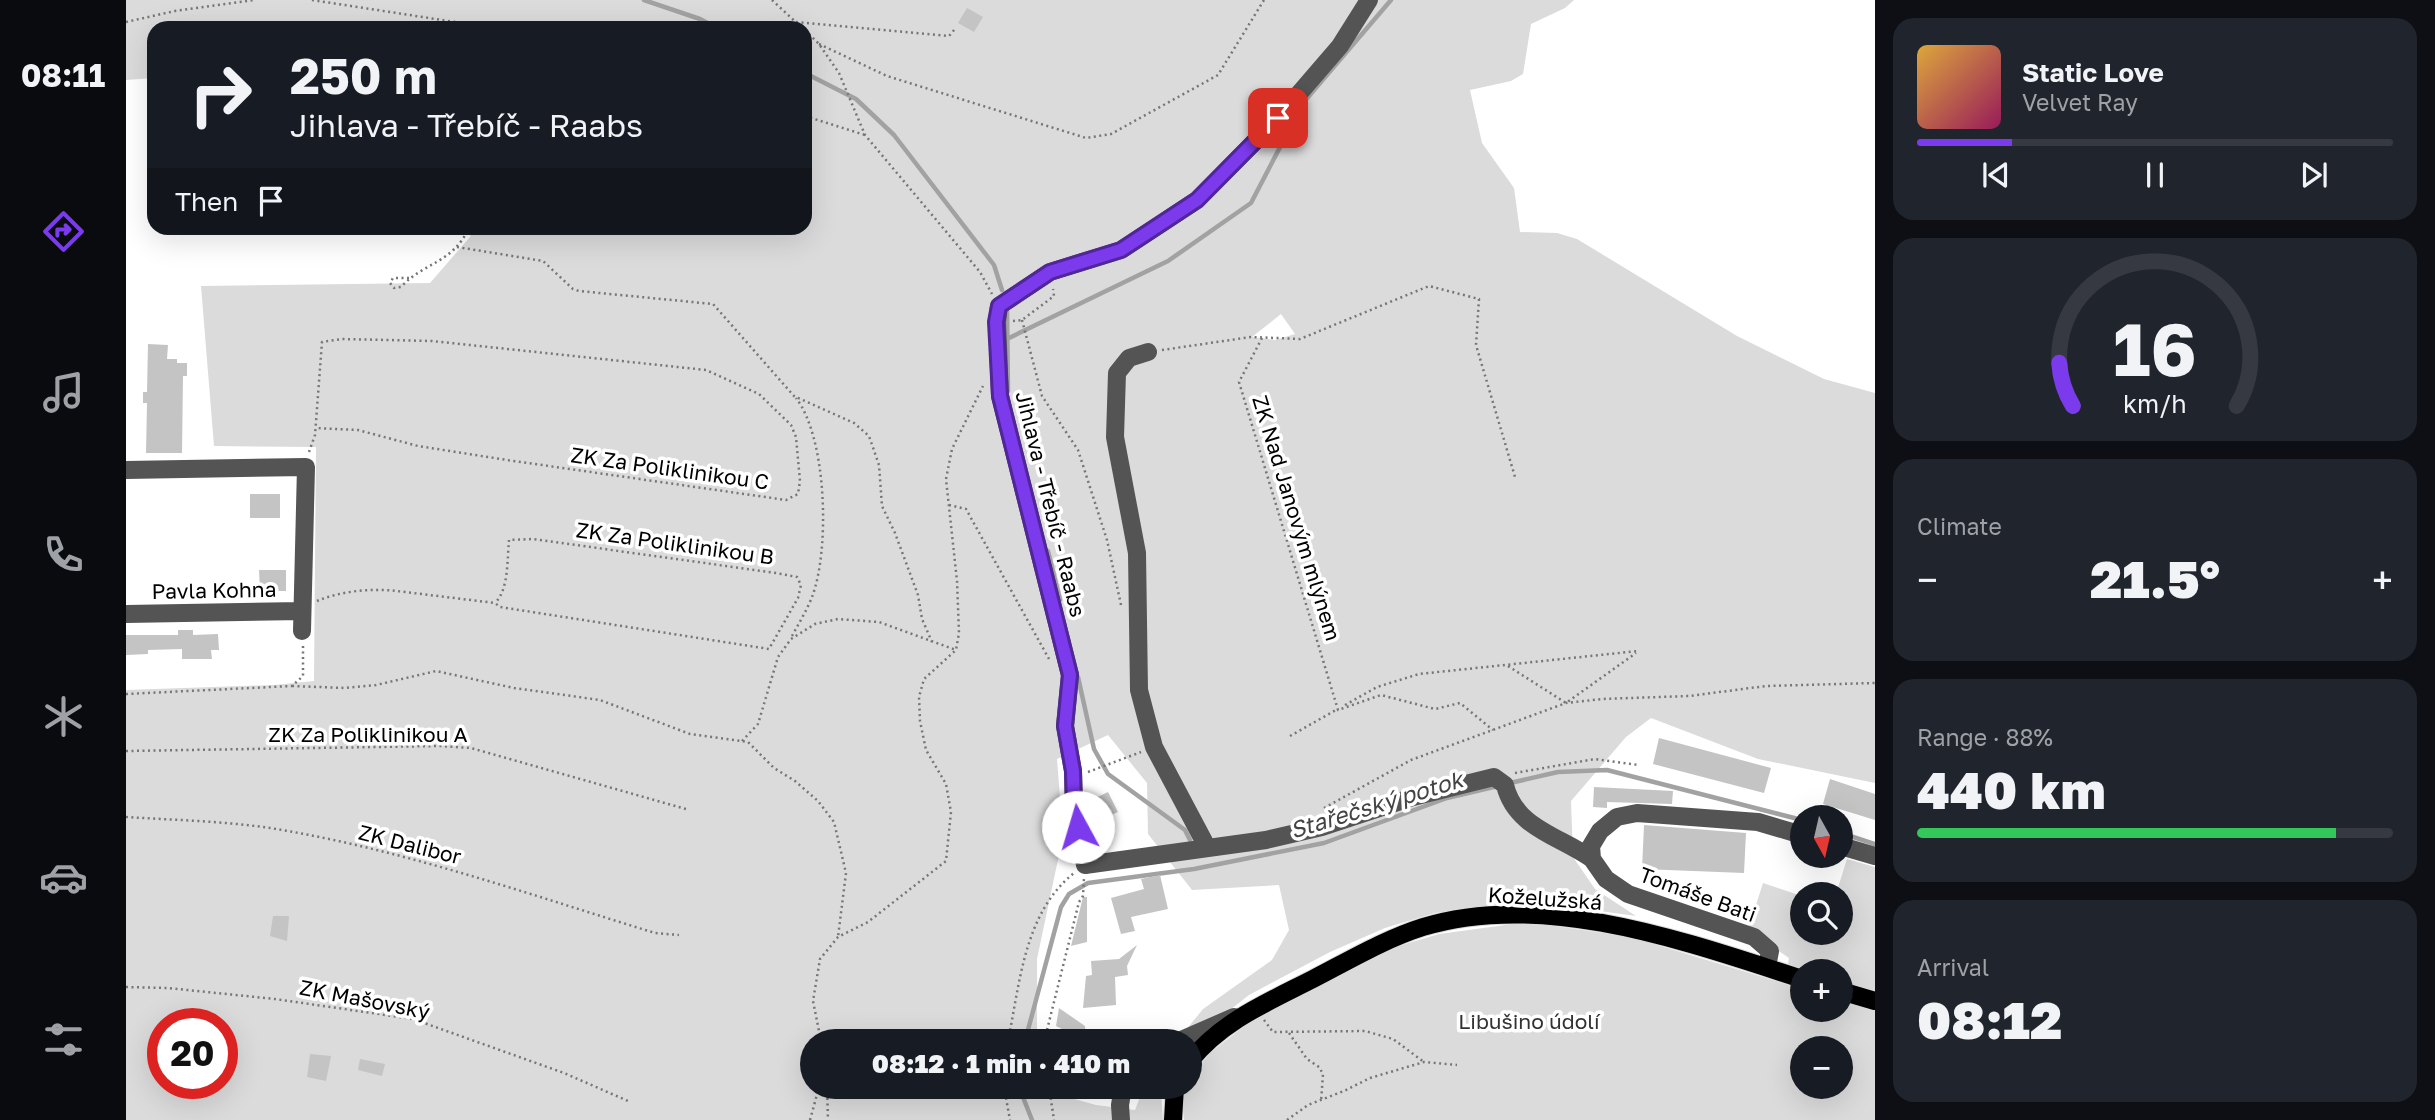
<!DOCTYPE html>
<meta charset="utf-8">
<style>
:root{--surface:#171b24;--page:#20242c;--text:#f1f3f6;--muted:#9ea1a6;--line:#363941;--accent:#7c3aed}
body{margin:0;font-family:"Golos Text",sans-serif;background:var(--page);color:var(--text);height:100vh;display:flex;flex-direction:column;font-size:26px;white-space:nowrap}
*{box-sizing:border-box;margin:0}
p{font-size:23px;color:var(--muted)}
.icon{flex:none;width:38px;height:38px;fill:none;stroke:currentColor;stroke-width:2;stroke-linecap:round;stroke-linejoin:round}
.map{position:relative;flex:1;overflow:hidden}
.panel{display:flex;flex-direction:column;gap:18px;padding:18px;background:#0d0f14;width:560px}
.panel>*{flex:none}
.top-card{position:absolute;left:21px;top:21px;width:665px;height:214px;border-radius:21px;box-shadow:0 7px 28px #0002;background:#171b24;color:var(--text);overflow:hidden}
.needle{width:46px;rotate:172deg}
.tools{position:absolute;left:1664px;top:805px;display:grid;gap:14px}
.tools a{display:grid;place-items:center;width:63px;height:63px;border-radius:50%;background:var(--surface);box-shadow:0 7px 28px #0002;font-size:35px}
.speed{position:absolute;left:21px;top:1008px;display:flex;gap:14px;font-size:35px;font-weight:700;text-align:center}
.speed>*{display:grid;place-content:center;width:91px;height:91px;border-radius:50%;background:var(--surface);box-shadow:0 7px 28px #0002;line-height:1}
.speed .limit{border:10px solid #d22;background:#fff;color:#111}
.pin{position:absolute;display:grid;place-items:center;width:60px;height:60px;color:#fff;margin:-30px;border-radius:14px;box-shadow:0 4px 10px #0006}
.me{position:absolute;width:77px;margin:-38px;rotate:354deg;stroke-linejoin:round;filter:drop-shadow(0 0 5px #0008)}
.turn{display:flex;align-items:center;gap:24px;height:147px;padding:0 28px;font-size:32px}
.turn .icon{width:91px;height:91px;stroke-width:2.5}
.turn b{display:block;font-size:49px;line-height:60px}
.then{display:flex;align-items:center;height:66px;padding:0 28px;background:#0003;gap:14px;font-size:26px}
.big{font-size:52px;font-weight:800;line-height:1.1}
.panel .card{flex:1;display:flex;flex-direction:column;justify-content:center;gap:10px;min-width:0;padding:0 24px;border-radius:21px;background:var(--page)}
.panel .dial{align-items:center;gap:0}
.dial svg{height:182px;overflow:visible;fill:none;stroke:var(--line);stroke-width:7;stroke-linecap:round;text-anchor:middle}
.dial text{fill:var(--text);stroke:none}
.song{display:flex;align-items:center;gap:21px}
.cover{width:84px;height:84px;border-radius:10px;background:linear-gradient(135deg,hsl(40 70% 55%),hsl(330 70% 35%))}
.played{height:7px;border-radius:4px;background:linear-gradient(90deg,var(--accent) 20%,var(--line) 20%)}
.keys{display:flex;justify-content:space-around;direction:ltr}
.heat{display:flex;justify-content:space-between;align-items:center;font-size:38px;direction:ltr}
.charge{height:10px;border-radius:5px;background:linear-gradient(90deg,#34c759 88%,var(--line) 0)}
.trip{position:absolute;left:674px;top:1029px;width:402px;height:70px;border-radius:35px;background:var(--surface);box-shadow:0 7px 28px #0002;font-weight:800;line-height:70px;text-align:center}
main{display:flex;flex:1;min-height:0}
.tab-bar{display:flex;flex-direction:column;width:126px;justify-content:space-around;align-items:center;background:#090b0e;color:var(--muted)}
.tab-bar .icon{width:49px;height:49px}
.tab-bar .current{color:var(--accent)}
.tab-bar b{font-size:32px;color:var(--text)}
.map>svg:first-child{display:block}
</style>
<main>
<nav class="tab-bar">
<b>08:11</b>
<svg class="icon current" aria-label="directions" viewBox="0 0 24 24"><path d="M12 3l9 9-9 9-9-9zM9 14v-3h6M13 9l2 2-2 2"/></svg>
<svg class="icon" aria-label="music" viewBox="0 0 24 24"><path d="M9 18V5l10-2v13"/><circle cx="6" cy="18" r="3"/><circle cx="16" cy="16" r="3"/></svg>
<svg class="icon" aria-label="phone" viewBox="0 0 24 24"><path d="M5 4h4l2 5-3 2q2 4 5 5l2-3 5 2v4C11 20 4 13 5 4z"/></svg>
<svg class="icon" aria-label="climate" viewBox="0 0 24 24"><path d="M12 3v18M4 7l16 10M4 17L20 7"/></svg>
<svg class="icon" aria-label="car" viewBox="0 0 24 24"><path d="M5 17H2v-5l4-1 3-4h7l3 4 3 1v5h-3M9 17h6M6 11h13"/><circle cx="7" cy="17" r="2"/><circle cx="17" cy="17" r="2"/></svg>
<svg class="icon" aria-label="filters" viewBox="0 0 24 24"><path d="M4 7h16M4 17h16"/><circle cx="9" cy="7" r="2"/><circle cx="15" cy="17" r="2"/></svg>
</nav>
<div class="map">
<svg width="1749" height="1120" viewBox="0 0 1749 1120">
<rect width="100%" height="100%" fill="#fff"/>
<!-- green -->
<path fill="#dbdbdb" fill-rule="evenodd" d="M 0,0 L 1448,0 L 1439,8 L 1405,24 L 1397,74 L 1385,81 L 1344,90 L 1356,143 L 1388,188 L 1394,232 L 1431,233 L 1451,239 L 1611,336 L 1698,379 L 1749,393 L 1749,783 L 1632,759 L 1525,718 L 1500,737 L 1445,801 L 1447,857 L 1469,889 L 1510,916 L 1401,901 L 1309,913 L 1259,928 L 1204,952 L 1123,995 L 1068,1038 L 1051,1041 L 1077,1009 L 1146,960 L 1163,930 L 1153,885 L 1066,890 L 1022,834 L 1021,783 L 982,735 L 931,759 L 937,836 L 911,959 L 911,1041 L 686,1041 L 686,1087 L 912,1087 L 912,1089 L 970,1105 L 1009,1110 L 1018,1087 L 1037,1087 L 1035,1093 L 1037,1120 L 0,1120 L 0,690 L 148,685 L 188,681 L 190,447 L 88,446 L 75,286 L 304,283 L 344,237 L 346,228 L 679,228 L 679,28 L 28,28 L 28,78 L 0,80 ZM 1155,314 L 1169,334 L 1149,340 L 1126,337 ZM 37,1024 L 96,1024 L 96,1083 L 37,1083 Z
M 1721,859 L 1749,867 L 1749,992 L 1715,984 L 1715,971 L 1680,971 L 1662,964 L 1663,958 L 1622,930 L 1637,883 L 1676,896 L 1676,933 L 1715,933 L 1715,894 L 1710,894 Z
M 1401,922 L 1505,937 L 1676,989 L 1676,1010 L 1715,1010 L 1715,1000 L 1749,1009 L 1749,1120 L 1058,1120 L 1056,1096 L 1061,1087 L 1064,1087 L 1065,1077 L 1084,1053 L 1135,1013 L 1266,948 L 1313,934 ZM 1676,1048 L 1715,1048 L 1715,1087 L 1676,1087 Z"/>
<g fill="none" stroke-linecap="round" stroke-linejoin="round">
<!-- stream -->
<path stroke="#a2a2a2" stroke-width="4.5" d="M 518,0 L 574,19 L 591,28
M 679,73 L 730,99 L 768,135 L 868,265 L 876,290
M 881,308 L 882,391
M 883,338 L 1042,261 L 1125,203 L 1177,103 L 1265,0
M 922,551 L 934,600
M 952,677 L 968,749 L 982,774 L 1059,830 L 1064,840
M 1384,783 L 1432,772 L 1481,770 L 1676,820
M 1715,833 L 1749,844
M 899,1041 L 935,907 L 943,894 L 962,883 L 1068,869 L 1198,843 L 1321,798 L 1372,786
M 893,1087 L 906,1120"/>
</g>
<!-- building -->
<path fill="#c4c4c4" d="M 841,8 L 857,17 L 848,32 L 832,23 Z
M 22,344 L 42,345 L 41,359 L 51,359 L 51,363 L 61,363 L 61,376 L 57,376 L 56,453 L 20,453 L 21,403 L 17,403 L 17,392 L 21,392 Z
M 124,494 L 154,494 L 154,518 L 124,518 Z
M 133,570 L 160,570 L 160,591 L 134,591 Z
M 52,630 L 67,630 L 67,635 L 92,634 L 93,650 L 85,650 L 86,659 L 56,659 L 56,649 L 22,650 L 22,654 L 0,655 L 0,635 L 52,635 Z
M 1533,738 L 1645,768 L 1638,793 L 1527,764 Z
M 1704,779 L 1749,794 L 1749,820 L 1697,804 Z
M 1468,787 L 1547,791 L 1546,804 L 1481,802 L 1481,808 L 1467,807 Z
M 982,792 L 992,812 L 963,825 L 959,803 Z
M 1518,825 L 1620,833 L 1618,873 L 1516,869 Z
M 1034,875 L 1042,909 L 1005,917 L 1009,931 L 995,934 L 985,898 L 1018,889 L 1015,879 Z
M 957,897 L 961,897 L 961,942 L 945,946 Z
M 147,916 L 163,916 L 161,941 L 144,936 Z
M 1011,945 L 1001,966 L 1002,975 L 989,977 L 990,1005 L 957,1008 L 960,976 L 966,975 L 965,961 L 993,959 Z
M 933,1008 L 959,1026 L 960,1041 L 930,1026 Z
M 184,1054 L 205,1056 L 200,1081 L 181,1077 Z
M 234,1059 L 259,1064 L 256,1076 L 232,1070 Z"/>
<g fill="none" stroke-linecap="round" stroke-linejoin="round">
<!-- major casing -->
<g stroke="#dbdbdb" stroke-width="20">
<path id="major" d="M 1715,991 L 1749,1001
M 1064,1061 C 1096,1021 1142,1002 1187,979 C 1222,961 1259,939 1297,927 C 1418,890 1561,942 1676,979
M 1047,1120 L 1049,1087"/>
</g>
<!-- path -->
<path stroke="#767676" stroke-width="2.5" stroke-dasharray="2 3.5" stroke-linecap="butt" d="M 186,0 L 368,28
M 646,0 L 676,28
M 0,22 L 49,11 L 128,0
M 670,22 L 823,36 L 829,29
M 325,23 L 334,28
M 679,30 L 693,44 L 713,73 L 739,135 L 854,272 L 866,294
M 693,44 L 761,76 L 960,138 L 985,134 L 1092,75 L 1138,0
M 679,116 L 739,135
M 331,247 L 417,261 L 447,289 L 453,291 L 587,304 L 668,396 L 728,423 L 743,436 L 753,465 L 756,506 L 769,533 L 792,595 L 796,619 L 806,642
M 283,278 L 267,278 L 264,283 L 268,288 L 275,287 C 298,262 326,264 343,228
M 896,320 L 916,396 L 952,450 L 981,540 L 995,605
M 887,321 L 896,320 L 928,296 L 927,289
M 1136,338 L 1113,382 L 1212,710 L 1255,695 L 1309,709 L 1334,703 L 1367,730
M 1036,350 L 1125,337 L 1174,339 L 1303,286 L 1353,299 L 1350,345 L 1389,477
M 183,452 L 189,435 L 196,342 L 216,339 L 306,341 L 580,370 L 633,394 L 665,425 L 670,437 L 674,481 L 672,494 L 660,500 L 381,460 L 292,446 L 232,430 L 190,428
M 823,505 L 840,509 L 923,659
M 191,601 C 215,591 245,588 271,591 L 369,603 L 374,607 L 643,649 L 672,598 L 675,585 L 671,577 L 650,573 L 407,539 L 383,540 C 381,560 383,589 369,603
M 666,636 C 673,623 681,610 686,597 C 704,550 701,438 670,398
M 1382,666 L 1440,703 L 1510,653
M 166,686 L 219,688 L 250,685 L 310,671 L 388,688 L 474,700 L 564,734 L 622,742 L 648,768 L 669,781 L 692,801 L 708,822 L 720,873 L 712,937
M 0,694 L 166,686 L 177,676 L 177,644
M 1219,705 L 1251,687 L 1293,674 L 1512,651
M 1164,736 L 1210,710
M 616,741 L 632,724 L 652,657 L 665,639 L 689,624 L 712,619 L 753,622 L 830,650
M 0,751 L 314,746 L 345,748 L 560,809
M 962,772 L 1015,752
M 1389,773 L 1469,759 L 1513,765
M 1198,808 L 1285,760 L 1440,703 L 1476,699 L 1563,696 L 1640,686 L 1749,683
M 0,817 C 47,820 97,821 144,828 C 275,849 402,894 529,933 L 553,935
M 0,987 L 42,988 L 149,999 L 287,1019 L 438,1073 L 502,1101
M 1138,1020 L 1147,1032 L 1239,1031 L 1267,1039 L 1298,1062
M 1163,1033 L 1181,1059 L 1193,1067 L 1197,1074 L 1195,1102
M 695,1041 L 687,1001 L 694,959 L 712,937 L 742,922 L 820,861 L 825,812 L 820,784 L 800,750 L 794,721 L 793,697 L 798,679 L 830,650 L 833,633 L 831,581 L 820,479 L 826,449 L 857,386
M 882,1041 C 894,983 898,913 948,873
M 921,1041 L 921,1030 L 953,902 L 957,896 L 958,878
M 967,1041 C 983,1034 998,1039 1015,1040 C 1023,1040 1031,1038 1039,1038
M 701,1087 L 702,1120
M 878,1087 L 884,1120
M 923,1087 L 928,1120
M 684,1120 L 693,1087
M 1161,1120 L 1182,1105 L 1218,1091 L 1244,1078 L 1298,1062 L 1331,1065"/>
<!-- minor -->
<path stroke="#545454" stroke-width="18" d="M 1243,0 L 1214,46 L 1152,118 L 1071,200 L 995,250 L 924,272 L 873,306 L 871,322 L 874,396 L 944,675 L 939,726 L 947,771 L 948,808 L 959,865 L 1140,840 L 1196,827 L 1287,797 L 1368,777 L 1379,785 C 1389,828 1434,836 1466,859
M 1022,352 L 1003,358 L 991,373 L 989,437 L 1011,553 L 1013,690 L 1028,747 L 1081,847
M 0,470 L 180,467 L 176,631
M 0,614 L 176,611
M 1715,846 L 1749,856
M 1641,967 L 1644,951 L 1628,937 L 1502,894 L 1480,879 L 1466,859 L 1465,846 L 1474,831 L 1491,817 L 1511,813 L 1632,822 L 1676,835
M 1053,1041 L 1108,1017
M 995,1120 L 994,1105 L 997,1087"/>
<!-- major -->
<use href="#major" stroke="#000" stroke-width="18"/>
</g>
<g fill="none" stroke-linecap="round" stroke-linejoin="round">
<!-- route casing -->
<g stroke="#51269a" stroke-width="18">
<path id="route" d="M 952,827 L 948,808 L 947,771 L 939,726 L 944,675 L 874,396 L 870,322 L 873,306 L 924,272 L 995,250 L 1071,200 L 1152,118"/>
</g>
<!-- route -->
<use href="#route" stroke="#7c3aed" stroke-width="12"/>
</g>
<g text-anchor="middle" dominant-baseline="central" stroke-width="7" stroke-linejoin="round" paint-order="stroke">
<!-- street labels -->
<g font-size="21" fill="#000" stroke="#fff">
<text transform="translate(544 468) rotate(8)">ZK Za Poliklinikou C</text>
<text transform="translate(925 504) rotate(76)">Jihlava - Třebíč - Raabs</text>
<text transform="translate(1171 518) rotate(73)">ZK Nad Janovým mlýnem</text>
<text transform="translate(549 543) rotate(8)">ZK Za Poliklinikou B</text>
<text transform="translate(88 590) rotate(-1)">Pavla Kohna</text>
<text x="242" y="734">ZK Za Poliklinikou A</text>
<text transform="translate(284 844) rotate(14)">ZK Dalibor</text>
<text transform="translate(1572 894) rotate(20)">Tomáše Bati</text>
<text transform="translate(1419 898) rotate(4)">Koželužská</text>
<text transform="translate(239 999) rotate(11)">ZK Mašovský</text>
</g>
<!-- park labels -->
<g font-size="21" fill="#323232" stroke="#fff">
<text x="1403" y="1021">Libušino údolí</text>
</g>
<!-- water labels -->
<g font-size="23" font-style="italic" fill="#434343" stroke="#fff">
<text transform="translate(1250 804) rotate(-17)">Stařečský potok</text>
</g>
</g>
</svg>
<div class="tools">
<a><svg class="needle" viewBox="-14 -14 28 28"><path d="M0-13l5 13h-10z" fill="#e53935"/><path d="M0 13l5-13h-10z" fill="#9ea1a6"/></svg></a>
<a><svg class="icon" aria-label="search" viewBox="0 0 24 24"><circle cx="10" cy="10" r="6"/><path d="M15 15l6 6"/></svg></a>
<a>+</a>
<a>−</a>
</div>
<div class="speed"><div class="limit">20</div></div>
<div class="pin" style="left:1152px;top:118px;background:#d93025"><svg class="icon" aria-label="arrive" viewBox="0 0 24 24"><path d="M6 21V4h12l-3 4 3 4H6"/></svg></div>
<svg class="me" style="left:952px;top:827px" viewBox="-20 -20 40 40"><circle r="19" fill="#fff"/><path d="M0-13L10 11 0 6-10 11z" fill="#7c3aed"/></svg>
<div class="trip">08:12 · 1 min · 410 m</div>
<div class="top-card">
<div class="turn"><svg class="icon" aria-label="right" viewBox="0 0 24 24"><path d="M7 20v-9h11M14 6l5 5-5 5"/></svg><div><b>250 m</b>Jihlava - Třebíč - Raabs</div></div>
<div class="then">Then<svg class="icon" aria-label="arrive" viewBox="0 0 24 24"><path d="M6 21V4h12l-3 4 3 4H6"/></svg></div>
</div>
</div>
<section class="panel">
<div class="card">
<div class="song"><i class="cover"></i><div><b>Static Love</b><p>Velvet Ray</p></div></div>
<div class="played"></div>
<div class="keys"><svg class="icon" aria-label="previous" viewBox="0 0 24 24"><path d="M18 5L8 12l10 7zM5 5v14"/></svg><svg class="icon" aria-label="pause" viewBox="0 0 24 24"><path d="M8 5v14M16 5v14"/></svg><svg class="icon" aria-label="next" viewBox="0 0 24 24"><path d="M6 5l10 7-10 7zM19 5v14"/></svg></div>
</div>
<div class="card dial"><svg viewBox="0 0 100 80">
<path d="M14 69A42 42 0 1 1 86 69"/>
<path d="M14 69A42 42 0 0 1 8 50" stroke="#7c3aed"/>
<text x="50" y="56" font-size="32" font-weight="700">16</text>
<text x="50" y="72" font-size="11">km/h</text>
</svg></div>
<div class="card"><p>Climate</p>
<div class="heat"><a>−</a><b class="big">21.5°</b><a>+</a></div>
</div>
<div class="card"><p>Range · 88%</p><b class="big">440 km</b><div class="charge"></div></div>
<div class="card"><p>Arrival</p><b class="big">08:12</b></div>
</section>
</main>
